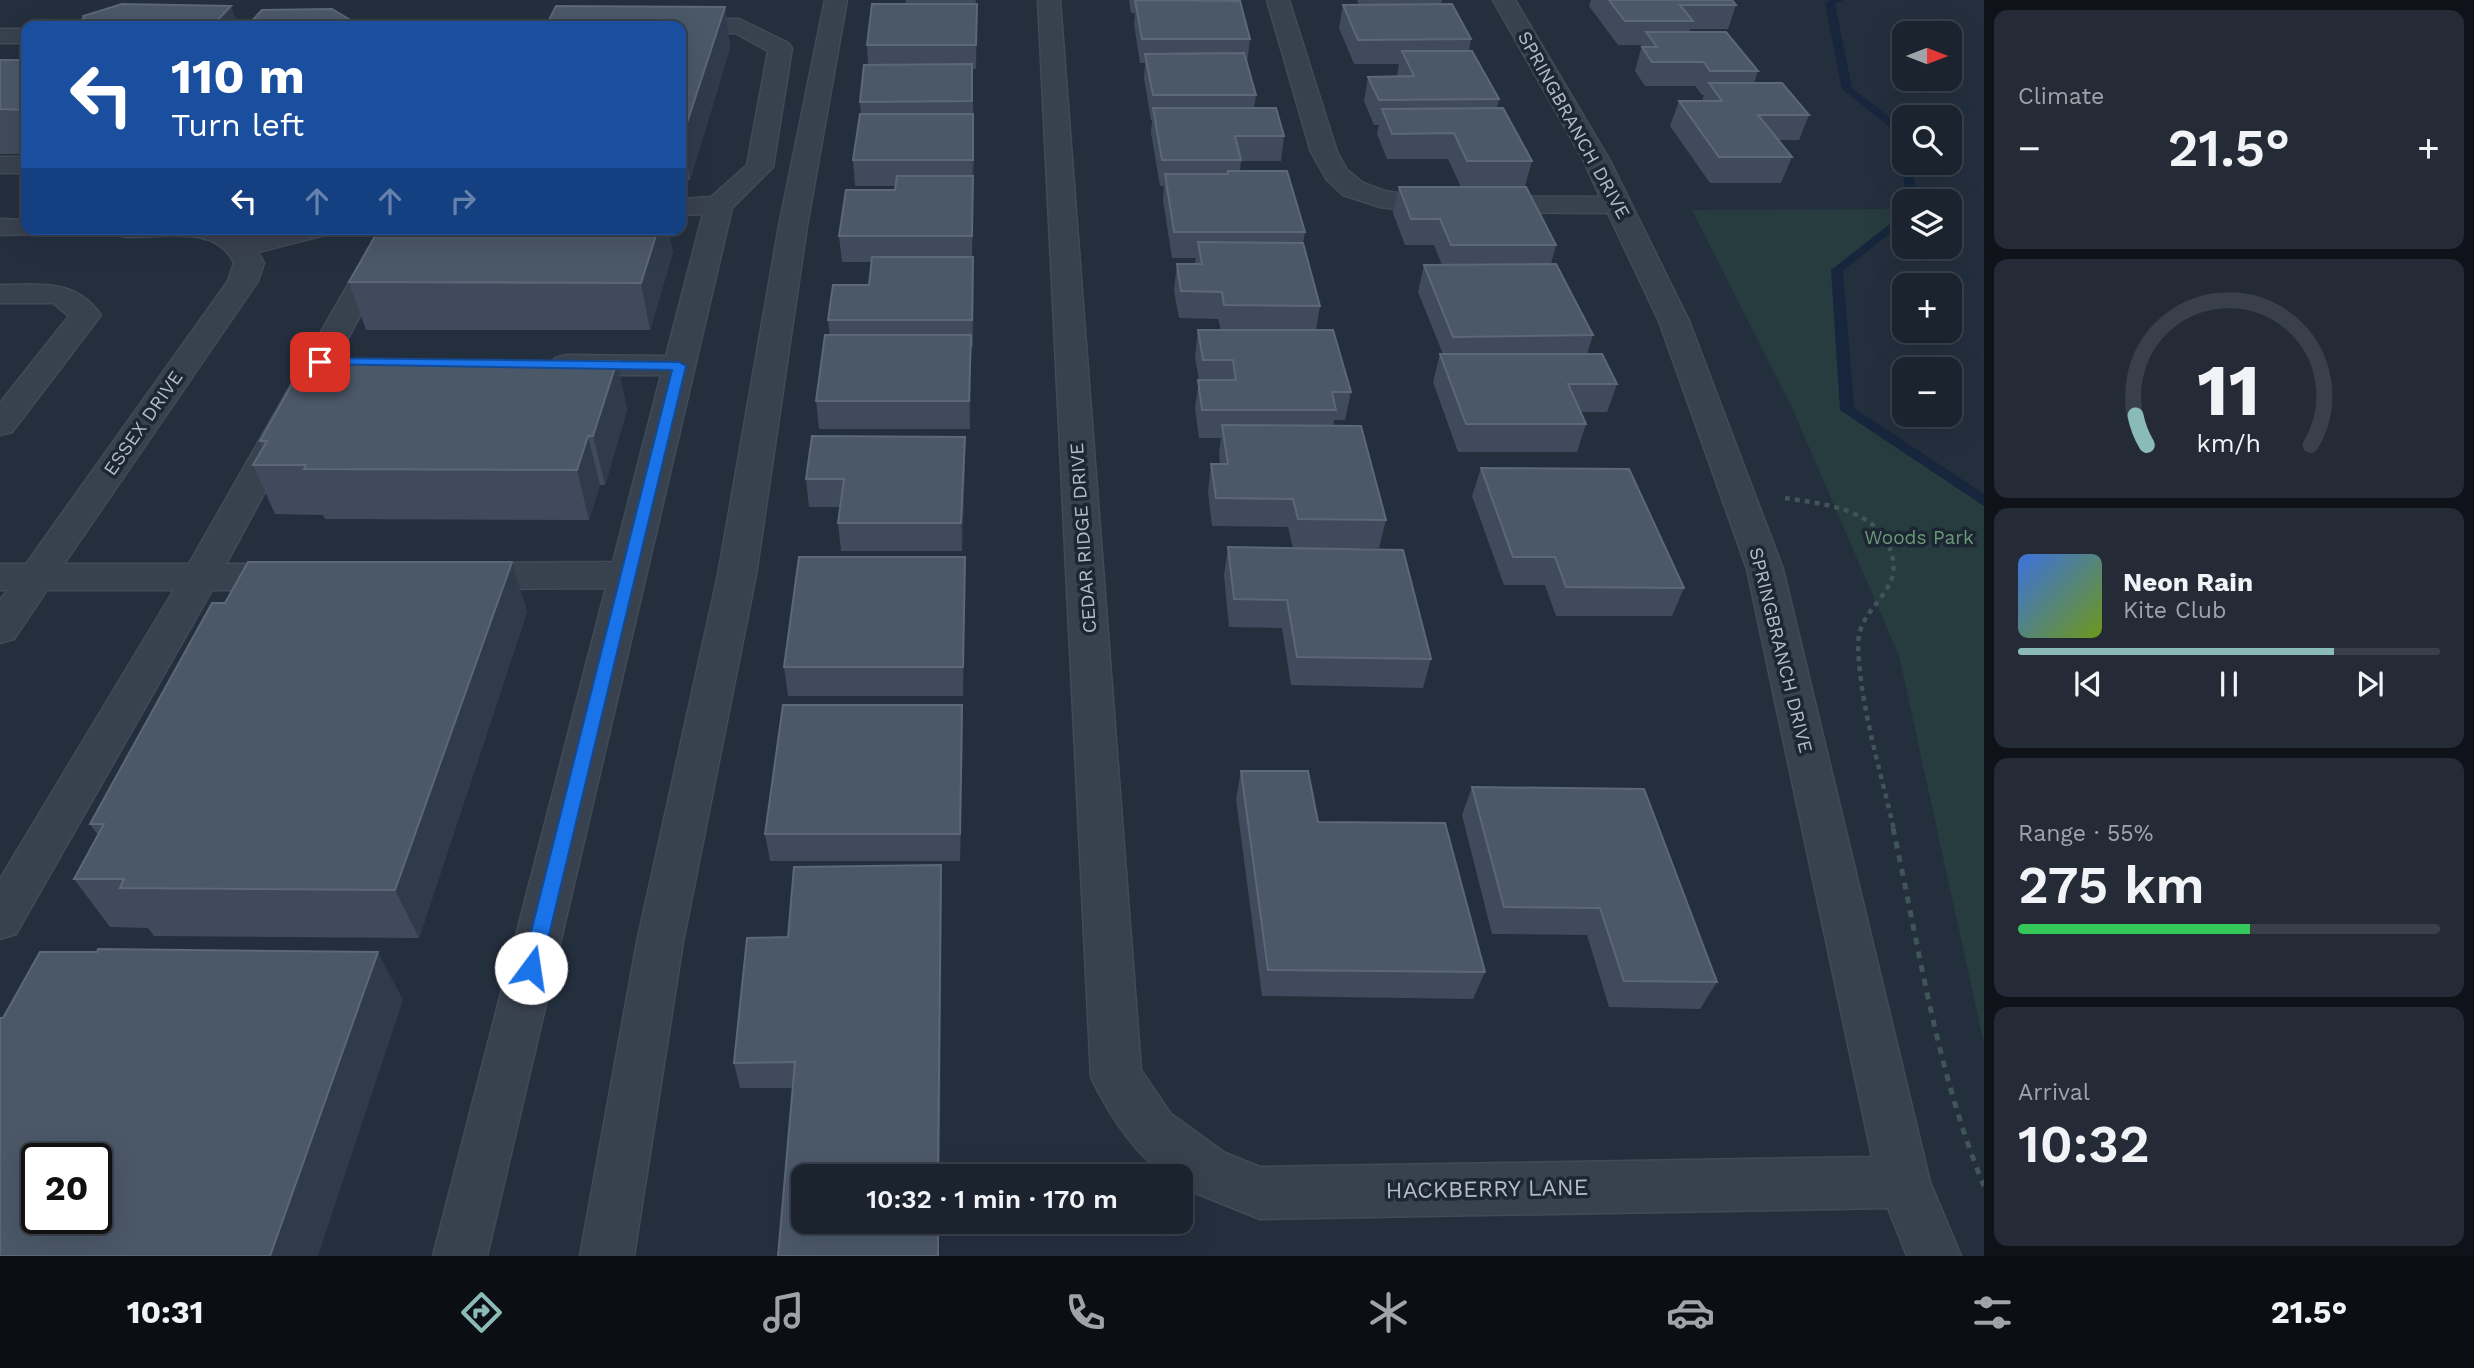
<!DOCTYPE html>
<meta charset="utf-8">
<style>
:root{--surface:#1b232e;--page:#242b36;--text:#f1f3f6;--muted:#a0a4aa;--line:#39404a;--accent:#8bbbb9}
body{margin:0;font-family:"Work Sans",sans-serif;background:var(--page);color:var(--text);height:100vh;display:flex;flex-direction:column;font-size:26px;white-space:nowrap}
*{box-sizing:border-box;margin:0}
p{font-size:23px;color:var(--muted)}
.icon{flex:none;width:38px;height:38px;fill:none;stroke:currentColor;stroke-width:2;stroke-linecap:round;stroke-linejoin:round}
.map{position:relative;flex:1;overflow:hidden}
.details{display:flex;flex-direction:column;gap:10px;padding:10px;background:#0f1319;width:490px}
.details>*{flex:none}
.banner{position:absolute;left:21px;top:21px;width:665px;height:214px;border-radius:14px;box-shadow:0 7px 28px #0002,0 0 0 2px var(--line);background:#1a4fa0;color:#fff;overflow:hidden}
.needle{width:46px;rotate:90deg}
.fabs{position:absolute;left:1892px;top:21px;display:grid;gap:14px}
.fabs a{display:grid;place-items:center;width:70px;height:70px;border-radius:14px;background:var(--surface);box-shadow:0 7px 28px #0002,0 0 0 2px var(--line);font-size:35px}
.speed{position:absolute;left:21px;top:1143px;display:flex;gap:14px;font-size:35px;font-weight:700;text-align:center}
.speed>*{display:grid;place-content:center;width:91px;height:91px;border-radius:50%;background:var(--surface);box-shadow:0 7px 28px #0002,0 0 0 2px var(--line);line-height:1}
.speed .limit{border:4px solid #111;border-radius:10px;background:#fff;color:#111}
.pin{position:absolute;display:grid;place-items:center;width:60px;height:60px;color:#fff;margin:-30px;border-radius:14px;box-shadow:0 4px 10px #0006}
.me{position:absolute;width:77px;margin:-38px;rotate:14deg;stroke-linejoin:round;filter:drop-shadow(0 0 5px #0008)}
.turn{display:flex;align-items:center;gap:24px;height:147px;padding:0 35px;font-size:32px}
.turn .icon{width:91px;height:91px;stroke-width:2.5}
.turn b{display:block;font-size:49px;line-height:60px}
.lanes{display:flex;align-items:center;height:66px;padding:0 35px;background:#0003;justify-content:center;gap:35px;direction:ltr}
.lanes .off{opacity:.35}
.big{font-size:52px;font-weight:600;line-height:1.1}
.details .widget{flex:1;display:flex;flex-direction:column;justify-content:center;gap:10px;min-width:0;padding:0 24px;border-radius:14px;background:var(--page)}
.details .dial{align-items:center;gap:0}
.dial svg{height:182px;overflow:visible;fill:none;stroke:var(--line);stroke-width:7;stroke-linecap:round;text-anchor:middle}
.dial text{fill:var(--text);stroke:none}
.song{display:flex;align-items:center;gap:21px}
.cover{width:84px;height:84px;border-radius:10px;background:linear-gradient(135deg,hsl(220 70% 55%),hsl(80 70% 35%))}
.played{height:7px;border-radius:4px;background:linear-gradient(90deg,var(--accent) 75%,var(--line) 75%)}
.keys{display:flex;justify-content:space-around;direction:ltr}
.heat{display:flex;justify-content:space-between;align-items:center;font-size:38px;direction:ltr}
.charge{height:10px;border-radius:5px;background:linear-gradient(90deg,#34c759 55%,var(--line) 0)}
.trip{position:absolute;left:791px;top:1164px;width:402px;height:70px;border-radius:14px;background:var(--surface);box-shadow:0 7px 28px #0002,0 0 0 2px var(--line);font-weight:600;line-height:70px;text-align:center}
.dock{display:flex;height:112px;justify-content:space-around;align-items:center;background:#0b0e12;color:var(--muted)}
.dock .icon{width:49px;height:49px}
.dock .current{color:var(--accent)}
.dock b{font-size:32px;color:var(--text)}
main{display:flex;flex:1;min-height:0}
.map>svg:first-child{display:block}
</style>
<main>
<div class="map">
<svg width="1984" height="1256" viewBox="0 0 1984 1256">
<rect width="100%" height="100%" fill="#242f3e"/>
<!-- green -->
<path fill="#263c3f" d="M 1904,209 L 1904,216 L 1837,270 L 1847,410 L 1984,501 L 1984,1044 L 1899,656 L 1793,410 L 1692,210 Z"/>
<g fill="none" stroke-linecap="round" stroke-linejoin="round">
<!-- stream -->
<path fill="#17263c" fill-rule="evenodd" d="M 1830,0 L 1844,0 L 1835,4 L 1852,88 L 1904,128 L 1904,147 L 1899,144 L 1897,133 L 1842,89 L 1825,3 Z
M 1904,161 L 1904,163 L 1912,163 L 1917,201 L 1906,201 L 1902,163 Z
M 1904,213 L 1904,222 L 1843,271 L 1854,408 L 1984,494 L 1984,506 L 1840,410 L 1831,270 Z"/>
<!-- minor casing -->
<g stroke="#414a57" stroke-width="3">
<path id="minor" d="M 825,0 L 847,0 L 807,226 L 756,575 L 683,942 L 634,1256 L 580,1256 L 637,942 L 718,575 L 779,226 Z
M 1038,0 L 1060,0 L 1141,1070 L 1171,1114 L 1225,1153 L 1260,1167 L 1872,1157 L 1747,569 L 1659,321 L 1608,213 L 1416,212 L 1380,207 L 1343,195 L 1327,180 L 1311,152 L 1267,0 L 1289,0 L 1337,152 L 1347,170 L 1363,183 L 1385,191 L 1416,196 L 1600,197 L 1584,161 L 1493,0 L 1515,0 L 1610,161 L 1689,321 L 1783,569 L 1930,1182 L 1961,1256 L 1907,1256 L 1888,1208 L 1260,1219 L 1188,1190 L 1181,1184 L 1181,1176 C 1145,1176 1105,1107 1091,1077 Z
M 674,19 L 739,19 L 788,43 L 792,48 L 773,167 L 732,208 L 487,1256 L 433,1256 L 606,588 L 463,589 L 450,585 L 444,576 L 450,567 L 463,563 L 613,562 L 661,375 L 566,375 L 555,372 L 550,365 L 555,358 L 566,355 L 666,356 L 703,214 L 681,215 L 681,199 L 711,197 L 747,165 L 768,51 L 735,33 L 681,33 L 681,26 L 663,26 L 666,21 Z
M 0,29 L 26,29 L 26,43 L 0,43 Z
M 0,157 L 26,157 L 26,173 L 0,173 Z
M 0,219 L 26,220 L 26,229 L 39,229 L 36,234 L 0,235 Z
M 113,229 L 236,229 L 247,237 L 279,229 L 329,229 L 325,235 L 258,252 L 264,263 L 258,281 L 64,564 L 189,564 L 358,267 L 395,229 L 425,229 L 381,277 L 226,564 L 290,564 L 303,568 L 309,577 L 303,586 L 290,590 L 212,590 L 16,934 L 0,939 L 0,879 L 174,590 L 47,590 L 14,639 L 0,643 L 0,600 L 8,590 L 0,590 L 0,564 L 26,564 L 228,281 L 234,263 C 217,224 162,238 127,237 L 117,235 Z
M 0,285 C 40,285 75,278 101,315 L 12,432 L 0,435 L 0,403 L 69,316 L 53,303 L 0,303 Z"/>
</g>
<!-- path-far1 -->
<path stroke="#3f5557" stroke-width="4.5" stroke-dasharray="5 5" stroke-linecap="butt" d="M 1785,498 C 1822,504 1875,508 1890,549 C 1894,559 1895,571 1891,581 C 1880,605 1858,616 1858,646 C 1860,706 1881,772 1894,830"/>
<!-- path -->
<path stroke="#3f5557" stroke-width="5" stroke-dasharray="7 7" stroke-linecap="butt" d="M 1893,828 C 1919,947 1937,1073 1984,1186"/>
<!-- minor -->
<use href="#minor" fill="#38414e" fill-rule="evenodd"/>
</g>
<!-- wall -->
<path fill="#3f4b5c" d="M 906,0 L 976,0 L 975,4 L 977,4 L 976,69 L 972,69 L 974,139 L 972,257 L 974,283 L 973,347 L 971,347 L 970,429 L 819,429 L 816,401 L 830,335 L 828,320 L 869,285 L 871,262 L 842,262 L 839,236 L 895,190 L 896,186 L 855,186 L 853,160 L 861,114 L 860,102 L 868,65 L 867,45 L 906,4 Z
M 1129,0 L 1216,0 L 1250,39 L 1247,63 L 1256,95 L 1254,108 L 1284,136 L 1281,161 L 1241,161 L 1240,171 L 1305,232 L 1303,243 L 1320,306 L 1316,330 L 1351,392 L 1345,420 L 1334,420 L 1333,426 L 1386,520 L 1379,548 L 1293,548 L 1288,527 L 1212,526 L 1208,492 L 1211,464 L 1220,464 L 1219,453 L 1221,438 L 1199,438 L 1195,408 L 1199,380 L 1195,357 L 1198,330 L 1221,330 L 1218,319 L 1179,318 L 1174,291 L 1177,264 L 1195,264 L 1196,258 L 1172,258 L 1163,200 L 1164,186 L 1160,186 L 1151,133 L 1152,120 L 1151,120 L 1144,78 L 1145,63 L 1140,63 L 1134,24 L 1135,13 L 1131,13 Z
M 1357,0 L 1442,0 L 1441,4 L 1471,39 L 1469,51 L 1499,99 L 1497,108 L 1532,161 L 1525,186 L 1461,187 L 1448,159 L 1387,159 L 1377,134 L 1379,125 L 1374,125 L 1364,101 L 1368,77 L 1397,76 L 1399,64 L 1354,64 L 1339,28 L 1343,5 L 1359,5 Z
M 1591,0 L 1732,0 L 1736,5 L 1728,29 L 1690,29 L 1689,32 L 1758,71 L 1754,83 L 1809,115 L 1799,140 L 1778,140 L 1792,157 L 1781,183 L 1710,183 L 1670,126 L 1679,101 L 1702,101 L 1704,95 L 1702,95 L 1695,86 L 1645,86 L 1635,71 L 1642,45 L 1618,45 L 1589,6 Z
M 725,7 L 730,48 L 690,180 L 681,180 L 681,26 Z
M 0,60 L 26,60 L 26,154 L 0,154 Z
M 1399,187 L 1556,245 L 1551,264 L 1593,335 L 1587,354 L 1617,384 L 1607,412 L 1580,412 L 1586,424 L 1577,452 L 1458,452 L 1433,382 L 1440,354 L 1443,354 L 1418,292 L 1424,265 L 1442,265 L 1434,245 L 1405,245 L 1393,213 Z
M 673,252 L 650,330 L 366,330 L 349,282 Z
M 617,361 L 627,410 L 605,485 L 600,485 L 589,520 L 325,519 L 323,515 L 275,514 L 253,465 L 263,447 L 260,441 Z
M 965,437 L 965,465 L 962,551 L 841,551 L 838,523 L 840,507 L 809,507 L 806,479 Z
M 1481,468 L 1684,588 L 1672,616 L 1556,616 L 1545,585 L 1504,585 L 1472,496 Z
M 1228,547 L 1431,659 L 1423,688 L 1291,685 L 1282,628 L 1229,627 L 1224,575 Z
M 965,557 L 963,696 L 788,696 L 784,667 Z
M 512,562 L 527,612 L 419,938 L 154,936 L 148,928 L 110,927 L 74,879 L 98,835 L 90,824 L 225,603 Z
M 962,705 L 963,733 L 960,861 L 770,861 L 765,834 Z
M 1241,771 L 1318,822 L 1485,972 L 1473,999 L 1262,996 L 1236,799 Z
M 1472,787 L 1717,982 L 1700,1009 L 1609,1007 L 1587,935 L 1492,934 L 1462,815 Z
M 941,865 L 942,892 L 803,1222 L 939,1222 L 939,1256 L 778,1256 L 793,1088 L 740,1088 L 734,1063 L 788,937 Z"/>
<!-- shaded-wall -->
<path fill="#2f3b4b" d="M 231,6 L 239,26 L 212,26 Z
M 725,7 L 730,48 L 690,180 L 683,135 Z
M 352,21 L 354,26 L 345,26 L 347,23 Z
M 973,114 L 973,202 L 972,263 L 972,236 Z
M 658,229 L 669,229 L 673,252 L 650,330 L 641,283 Z
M 973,257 L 974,283 L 973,347 L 972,320 Z
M 971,335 L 971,362 L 970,429 L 969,401 Z
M 617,361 L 627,410 L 605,485 L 593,436 Z
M 588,436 L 600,485 L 589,520 L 577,470 Z
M 965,437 L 965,465 L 962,551 L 961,523 Z
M 965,557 L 965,585 L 963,696 L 963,667 Z
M 512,562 L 527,612 L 419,938 L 395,890 Z
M 962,705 L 963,733 L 960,861 L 960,834 Z
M 941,865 L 942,892 L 940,1176 L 938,1176 Z
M 378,952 L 403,1000 L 318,1256 L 270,1256 Z
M 938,1222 L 939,1222 L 939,1256 L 938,1256 Z"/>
<!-- building -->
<path fill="#4b5868" stroke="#5c6777" stroke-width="2" fill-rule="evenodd" d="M 1135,0 L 1240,1 L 1250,39 L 1142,39 Z
M 1609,0 L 1732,0 L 1736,5 L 1680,5 L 1693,21 L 1625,21 Z
M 122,4 L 231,6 L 212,26 L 73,26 L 84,18 L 83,16 Z
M 872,4 L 977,4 L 976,45 L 867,45 Z
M 1452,4 L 1471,39 L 1358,40 L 1343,5 Z
M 556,6 L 725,7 L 683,135 L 681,135 L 681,26 L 546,26 Z
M 332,9 L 352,21 L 347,23 L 345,26 L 247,26 L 262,10 Z
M 474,25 L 500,25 L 499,26 L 473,26 Z
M 1646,32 L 1726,32 L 1758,71 L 1710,71 L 1704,62 L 1652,62 L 1642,47 L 1657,47 Z
M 1402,51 L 1472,51 L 1499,99 L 1379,100 L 1368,77 L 1414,76 Z
M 1244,53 L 1256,95 L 1153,95 L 1145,54 Z
M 0,60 L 26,60 L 26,110 L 0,109 Z
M 972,64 L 972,101 L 860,102 L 864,65 Z
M 1709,83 L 1782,83 L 1809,115 L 1758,115 L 1792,157 L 1719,157 L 1679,101 L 1722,101 Z
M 1153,108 L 1276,108 L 1284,136 L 1235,136 L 1241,160 L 1162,160 Z
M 1503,108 L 1532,161 L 1467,161 L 1454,133 L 1392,134 L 1382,109 Z
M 860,114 L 973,114 L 973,160 L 853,160 Z
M 1228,171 L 1287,171 L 1305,232 L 1174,232 L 1165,174 L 1228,174 Z
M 897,176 L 973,176 L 972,236 L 839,236 L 846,190 L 895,190 Z
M 1399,187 L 1526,187 L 1556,245 L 1451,245 L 1440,219 L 1411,219 Z
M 379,229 L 658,229 L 641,283 L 349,282 Z
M 1198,242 L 1303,243 L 1320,306 L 1224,305 L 1222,292 L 1181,291 L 1177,264 L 1202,264 Z
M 872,257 L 973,257 L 972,320 L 828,320 L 833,285 L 869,285 Z
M 1556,264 L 1593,335 L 1453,337 L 1424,265 Z
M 1198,330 L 1333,330 L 1351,392 L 1332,392 L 1336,410 L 1202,410 L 1198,380 L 1236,380 L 1233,360 L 1203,360 Z
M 825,335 L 971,335 L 969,401 L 816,401 Z
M 1440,354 L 1602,354 L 1617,384 L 1568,384 L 1586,424 L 1466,424 Z
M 305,361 L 617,361 L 593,436 L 588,436 L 577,470 L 304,469 L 306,465 L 253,465 L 267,441 L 260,441 Z
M 1222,425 L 1361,426 L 1386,520 L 1298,519 L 1293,499 L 1216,498 L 1211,464 L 1228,464 Z
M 812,436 L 965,437 L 961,523 L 838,523 L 844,479 L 806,479 Z
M 1481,468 L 1629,469 L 1684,588 L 1566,587 L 1555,557 L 1513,557 Z
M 1228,547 L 1403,550 L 1431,659 L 1297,657 L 1287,600 L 1234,599 Z
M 799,557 L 965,557 L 963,667 L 784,667 Z
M 248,562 L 512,562 L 395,890 L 120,888 L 124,879 L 74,879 L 104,824 L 90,824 L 212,603 L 225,603 Z
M 783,705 L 962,705 L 960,834 L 765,834 Z
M 1241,771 L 1308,771 L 1318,822 L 1445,823 L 1485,972 L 1268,970 Z
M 1472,787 L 1644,789 L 1717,982 L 1624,981 L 1600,908 L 1504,907 Z
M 941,865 L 938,1176 L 803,1176 L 803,1222 L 938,1222 L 938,1256 L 778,1256 L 795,1062 L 734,1063 L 747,938 L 788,937 L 794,867 Z
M 98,949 L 378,952 L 270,1256 L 0,1256 L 0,1018 L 3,1018 L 40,952 L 97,952 ZM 37,1158 L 96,1158 L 96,1218 L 37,1218 Z"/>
<!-- route -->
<path fill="#1a73e8" stroke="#114b97" stroke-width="2" d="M 320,358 L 679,362 L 686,366 L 541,968 L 538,974 L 531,977 L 525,974 L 522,968 L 672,370 L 315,364 L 313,362 Z"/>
<g text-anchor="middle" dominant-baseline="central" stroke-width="7" stroke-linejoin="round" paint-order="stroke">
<!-- street labels -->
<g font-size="19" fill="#b4bcc9" stroke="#1d2633">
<text transform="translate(1574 125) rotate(61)">SPRINGBRANCH DRIVE</text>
<text transform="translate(143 423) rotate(-55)">ESSEX DRIVE</text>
<text transform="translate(1083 538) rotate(-94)">CEDAR RIDGE DRIVE</text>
<text transform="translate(1781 650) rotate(76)">SPRINGBRANCH DRIVE</text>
</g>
<!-- park labels -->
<g font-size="19" fill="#6b9a76" stroke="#1d2633">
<text x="1919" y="537">Woods Park</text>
</g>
<!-- near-street labels -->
<g font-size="23" fill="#b4bcc9" stroke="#1d2633">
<text transform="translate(1487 1189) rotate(-1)">HACKBERRY LANE</text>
</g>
</g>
</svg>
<div class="fabs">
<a><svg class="needle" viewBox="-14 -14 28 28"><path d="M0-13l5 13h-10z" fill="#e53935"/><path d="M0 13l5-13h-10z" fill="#a0a4aa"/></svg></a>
<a><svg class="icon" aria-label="search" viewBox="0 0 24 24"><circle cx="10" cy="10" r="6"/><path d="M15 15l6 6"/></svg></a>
<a><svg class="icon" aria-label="layers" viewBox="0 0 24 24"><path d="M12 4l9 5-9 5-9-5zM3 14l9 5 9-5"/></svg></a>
<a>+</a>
<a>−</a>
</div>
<div class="speed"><div class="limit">20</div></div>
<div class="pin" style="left:320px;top:362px;background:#d93025"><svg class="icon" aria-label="arrive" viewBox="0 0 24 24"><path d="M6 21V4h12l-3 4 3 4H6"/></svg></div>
<svg class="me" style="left:531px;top:968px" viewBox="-20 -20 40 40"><circle r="19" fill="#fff"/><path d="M0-13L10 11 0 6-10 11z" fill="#1a73e8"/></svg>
<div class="trip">10:32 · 1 min · 170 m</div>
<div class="banner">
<div class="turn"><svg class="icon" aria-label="left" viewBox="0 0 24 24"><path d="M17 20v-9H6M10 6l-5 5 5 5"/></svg><div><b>110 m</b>Turn left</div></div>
<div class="lanes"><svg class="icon" aria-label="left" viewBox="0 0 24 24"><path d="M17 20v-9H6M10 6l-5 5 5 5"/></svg><svg class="icon off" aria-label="ahead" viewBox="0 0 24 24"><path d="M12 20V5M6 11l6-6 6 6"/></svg><svg class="icon off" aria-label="ahead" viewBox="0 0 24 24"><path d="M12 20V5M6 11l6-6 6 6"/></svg><svg class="icon off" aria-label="right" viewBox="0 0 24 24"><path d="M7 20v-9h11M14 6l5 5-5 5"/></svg></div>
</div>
</div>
<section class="details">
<div class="widget"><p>Climate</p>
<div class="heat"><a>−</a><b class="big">21.5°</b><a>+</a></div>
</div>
<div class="widget dial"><svg viewBox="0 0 100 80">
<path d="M14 69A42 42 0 1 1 86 69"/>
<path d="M14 69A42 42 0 0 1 9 56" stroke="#8bbbb9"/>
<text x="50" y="56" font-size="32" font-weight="700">11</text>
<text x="50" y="72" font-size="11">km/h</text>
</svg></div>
<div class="widget">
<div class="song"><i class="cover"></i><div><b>Neon Rain</b><p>Kite Club</p></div></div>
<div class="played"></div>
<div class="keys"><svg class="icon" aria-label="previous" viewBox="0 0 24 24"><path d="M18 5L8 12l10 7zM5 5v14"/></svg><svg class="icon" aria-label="pause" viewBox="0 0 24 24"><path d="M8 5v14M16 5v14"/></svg><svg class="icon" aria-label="next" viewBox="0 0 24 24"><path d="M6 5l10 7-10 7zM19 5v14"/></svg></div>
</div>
<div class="widget"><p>Range · 55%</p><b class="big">275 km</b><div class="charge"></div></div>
<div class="widget"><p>Arrival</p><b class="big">10:32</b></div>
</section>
</main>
<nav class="dock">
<b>10:31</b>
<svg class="icon current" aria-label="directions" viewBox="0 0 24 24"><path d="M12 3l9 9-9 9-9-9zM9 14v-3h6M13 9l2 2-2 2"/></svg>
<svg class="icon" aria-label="music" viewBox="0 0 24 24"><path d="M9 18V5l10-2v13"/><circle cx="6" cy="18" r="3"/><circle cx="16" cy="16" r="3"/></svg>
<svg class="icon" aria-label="phone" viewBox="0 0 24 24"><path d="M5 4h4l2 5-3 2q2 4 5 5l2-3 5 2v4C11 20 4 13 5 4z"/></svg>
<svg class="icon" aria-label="climate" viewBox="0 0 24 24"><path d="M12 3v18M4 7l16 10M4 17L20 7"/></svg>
<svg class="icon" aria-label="car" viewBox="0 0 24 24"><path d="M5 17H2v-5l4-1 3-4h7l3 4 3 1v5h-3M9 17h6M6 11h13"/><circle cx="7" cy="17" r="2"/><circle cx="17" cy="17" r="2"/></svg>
<svg class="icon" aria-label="filters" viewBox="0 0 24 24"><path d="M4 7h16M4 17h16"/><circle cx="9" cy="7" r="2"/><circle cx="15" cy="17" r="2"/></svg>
<b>21.5°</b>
</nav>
